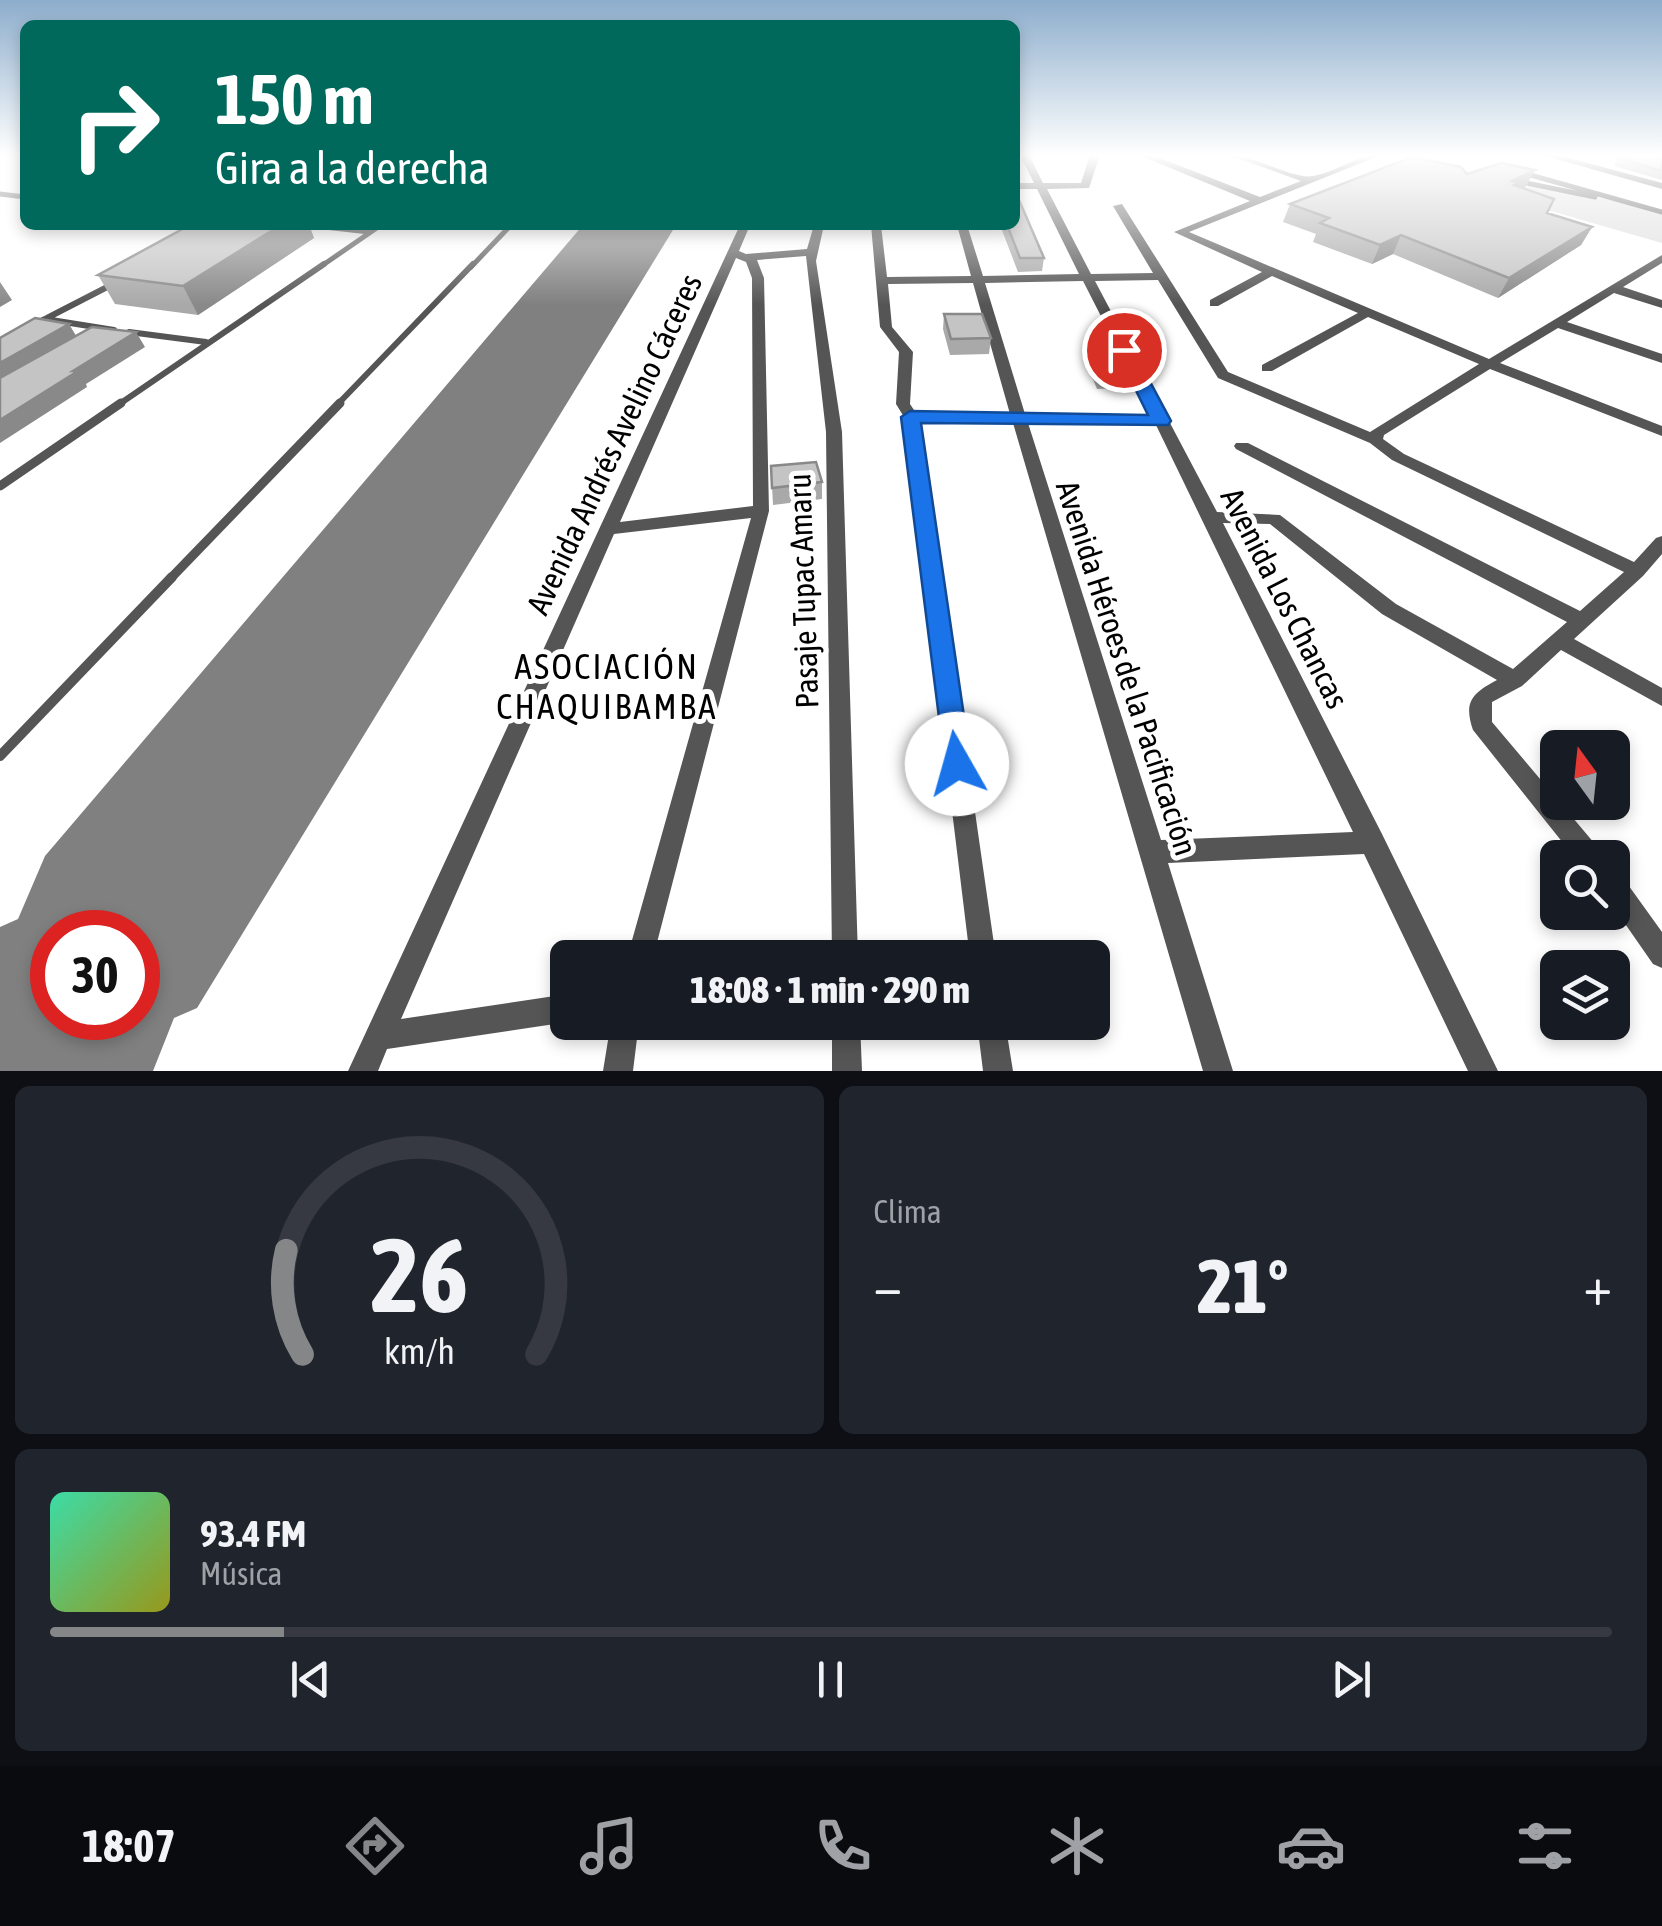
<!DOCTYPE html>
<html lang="es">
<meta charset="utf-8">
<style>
:root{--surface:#171b24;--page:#20242c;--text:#f1f3f6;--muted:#9ea1a6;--line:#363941;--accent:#858687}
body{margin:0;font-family:"Asap Condensed",sans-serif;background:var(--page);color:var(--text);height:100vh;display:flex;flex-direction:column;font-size:38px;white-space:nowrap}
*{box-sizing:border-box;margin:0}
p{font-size:32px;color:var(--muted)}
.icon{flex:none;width:55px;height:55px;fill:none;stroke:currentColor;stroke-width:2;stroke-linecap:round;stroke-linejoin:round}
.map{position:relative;height:1071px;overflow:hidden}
.details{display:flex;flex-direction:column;gap:15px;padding:15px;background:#0d0f14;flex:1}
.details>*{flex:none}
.top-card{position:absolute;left:20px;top:20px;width:1000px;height:210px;border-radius:15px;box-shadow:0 5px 15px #0003;background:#00695c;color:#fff;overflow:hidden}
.needle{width:65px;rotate:345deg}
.controls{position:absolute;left:1540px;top:730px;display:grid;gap:20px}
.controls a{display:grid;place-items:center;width:90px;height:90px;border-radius:15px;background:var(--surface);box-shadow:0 5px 15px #0003;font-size:50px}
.speed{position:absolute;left:30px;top:910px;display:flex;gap:20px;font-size:50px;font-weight:700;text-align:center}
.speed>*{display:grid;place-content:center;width:130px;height:130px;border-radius:50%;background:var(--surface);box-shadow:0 5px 15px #0003;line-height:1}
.speed .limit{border:15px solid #d22;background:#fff;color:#111}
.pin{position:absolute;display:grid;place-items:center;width:85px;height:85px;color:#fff;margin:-42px;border:5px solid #fff;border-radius:50%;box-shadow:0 2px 10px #0007}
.me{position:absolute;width:110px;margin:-55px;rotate:353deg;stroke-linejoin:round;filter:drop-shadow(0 0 8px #0008)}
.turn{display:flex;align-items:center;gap:35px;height:210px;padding:0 30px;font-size:45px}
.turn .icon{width:130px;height:130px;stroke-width:2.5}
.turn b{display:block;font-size:70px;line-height:85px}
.big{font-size:75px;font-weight:800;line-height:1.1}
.details .tile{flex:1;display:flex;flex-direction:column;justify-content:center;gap:15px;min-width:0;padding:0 35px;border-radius:15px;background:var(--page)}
.details .dial{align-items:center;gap:0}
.dial svg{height:260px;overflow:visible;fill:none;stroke:var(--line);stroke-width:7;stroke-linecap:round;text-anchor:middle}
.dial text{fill:var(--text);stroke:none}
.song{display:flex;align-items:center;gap:30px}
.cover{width:120px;height:120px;border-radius:15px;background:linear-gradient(135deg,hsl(160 70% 55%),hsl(60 70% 35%))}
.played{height:10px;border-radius:5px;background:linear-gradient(90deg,var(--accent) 15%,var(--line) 15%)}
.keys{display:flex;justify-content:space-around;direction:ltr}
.heat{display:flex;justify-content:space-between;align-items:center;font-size:55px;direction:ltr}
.details .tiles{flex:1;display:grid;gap:15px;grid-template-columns:1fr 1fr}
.tile:last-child{grid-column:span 2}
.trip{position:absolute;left:550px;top:940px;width:560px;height:100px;border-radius:15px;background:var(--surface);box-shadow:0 5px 15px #0003;font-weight:800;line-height:100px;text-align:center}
.tab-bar{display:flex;height:160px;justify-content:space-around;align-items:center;background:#090b0e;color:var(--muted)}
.tab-bar .icon{width:70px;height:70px}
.tab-bar .current{color:var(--accent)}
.tab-bar b{font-size:45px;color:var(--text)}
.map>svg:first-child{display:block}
</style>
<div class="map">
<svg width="1662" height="1071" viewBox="0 0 1662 1071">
<rect width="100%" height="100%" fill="#fff"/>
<!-- green -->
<path fill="#dcdcdc" d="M 1529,186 L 1617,201 L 1662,214 L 1662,243 L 1471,188 L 1516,193 Z"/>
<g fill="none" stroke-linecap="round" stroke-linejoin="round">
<!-- runway -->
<path fill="#808080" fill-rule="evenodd" d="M 583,225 L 676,225 L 197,1008 L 174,1018 L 153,1071 L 0,1071 L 0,927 L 18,919 L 45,856 ZM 52,932 L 138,932 L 138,1018 L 52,1018 Z"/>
<!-- lane-far3 -->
<path stroke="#555" stroke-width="5" d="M 1520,172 L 1662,212
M 1517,181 L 1595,197
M 0,194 L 25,197
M 175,225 L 197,230
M 307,225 L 369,232
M 320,267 L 381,225
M 471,267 L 511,225"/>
<!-- lane-far2 -->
<path stroke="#555" stroke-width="6" d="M 47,318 L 113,284
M 37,323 L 45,319 L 114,330
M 129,332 L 206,342
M 118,405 L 324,264
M 337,405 L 473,264"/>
<!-- lane-far1 -->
<path stroke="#555" stroke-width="9" d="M 0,486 L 121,403
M 170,579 L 340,403"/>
<!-- lane -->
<path stroke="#555" stroke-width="10" d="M 0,756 L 172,577"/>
<!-- street -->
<path fill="#555" fill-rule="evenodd" d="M 1020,155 L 1029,155 L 1043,183 L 1081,183 L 1090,155 L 1100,155 L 1089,188 L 1047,189 L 1091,274 L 1153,273 L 1113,206 L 1122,204 L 1228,372 L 1370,432 L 1479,364 L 1368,317 L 1272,371 L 1262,371 L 1262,365 L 1358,313 L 1272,276 L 1218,306 L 1210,306 L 1210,300 L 1262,272 L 1174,232 L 1250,201 L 1139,155 L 1152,155 L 1260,197 L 1301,181 L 1229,155 C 1254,155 1295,180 1313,176 C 1337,172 1356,155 1381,155 L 1189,232 L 1489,359 L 1662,255 L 1662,263 L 1623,287 L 1662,300 L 1662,308 L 1614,293 L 1567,322 L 1662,354 L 1662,363 L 1558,328 L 1500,363 L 1662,426 L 1662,436 L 1490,369 L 1384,435 L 1383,439 L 1404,454 L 1634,562 L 1656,538 L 1662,536 L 1662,554 L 1643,576 L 1574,639 L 1662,688 L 1662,706 L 1561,650 L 1522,686 L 1492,702 L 1492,722 L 1600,850 L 1603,858 L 1575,858 L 1473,730 C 1463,701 1473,693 1497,680 L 1382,614 L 1270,524 L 1223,523 L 1382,834 L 1498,1071 L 1468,1071 L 1364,854 L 1168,863 L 1233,1071 L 1203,1071 L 1013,423 L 919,422 L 996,958 L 970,958 L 904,417 L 896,404 L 899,352 L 880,327 L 871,225 L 881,225 L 887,277 L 971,276 L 957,225 L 967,225 L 983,276 L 1079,274 L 1037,189 L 1015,189 L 1015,183 L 1034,183 ZM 1158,280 L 1218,378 L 1370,443 L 1392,460 L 1624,572 L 1580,611 L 1248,443 L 1236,443 L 1234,446 L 1236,449 L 1567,622 L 1513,669 L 1396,604 L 1280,515 L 1217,512 L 1095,281 ZM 1083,281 L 1152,416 L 1025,414 L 985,283 ZM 973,283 L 1010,414 L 916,413 L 910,404 L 913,352 L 892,327 L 888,284 ZM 1028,423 L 1156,425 L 1353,832 L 1161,840 Z
M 1542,155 L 1558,155 L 1662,183 L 1662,189 Z
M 740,225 L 750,225 L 739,251 L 746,254 L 807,249 L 814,225 L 824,225 L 816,261 L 842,432 L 858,958 L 832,958 L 826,432 L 806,256 L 757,260 L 764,278 L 769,511 L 653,958 L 627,958 L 751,518 L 614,534 L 401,1019 L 568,994 L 568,1022 L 387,1049 L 378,1071 L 348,1071 ZM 736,258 L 746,262 L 752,278 L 753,506 L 620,522 Z
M 1612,871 L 1621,875 L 1662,932 L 1662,968 L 1653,964 L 1612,905 Z
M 611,1022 L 639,1022 L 633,1071 L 603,1071 Z
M 832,1022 L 860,1022 L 862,1071 L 832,1071 Z
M 977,1022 L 1005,1022 L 1013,1071 L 983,1071 Z"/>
</g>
<!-- wall -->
<path fill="#a9a9a9" d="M 1662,155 L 1662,180 L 1614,166 L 1618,158 Z
M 1467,174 L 1525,188 L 1524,189 L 1547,213 L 1592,227 L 1581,245 L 1498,298 L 1393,254 L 1372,264 L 1313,242 L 1316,234 L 1283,222 L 1290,204 Z
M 190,225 L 309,225 L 314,238 L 198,315 L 115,304 L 98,275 Z
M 1000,225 L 1015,225 L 1044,258 L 1042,271 L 1018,272 Z
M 944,314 L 991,338 L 989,354 L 950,355 L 943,329 Z
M 1089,352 L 1135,375 L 1132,387 L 1097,389 L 1087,364 Z
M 771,466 L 822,482 L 822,499 L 773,505 Z"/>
<!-- shaded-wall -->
<path fill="#898989" d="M 1535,170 L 1525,188 L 1511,195 L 1512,181 Z
M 281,225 L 309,225 L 314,238 L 198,315 L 183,286 Z
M 1592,227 L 1581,245 L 1498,298 L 1509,278 Z
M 1401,235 L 1393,254 L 1372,264 L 1380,245 Z
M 0,282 L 12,300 L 0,307 Z
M 69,324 L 78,339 L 0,384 L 0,363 Z
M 136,332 L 145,347 L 86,384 L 87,387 L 0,443 L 0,420 L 73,371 Z"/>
<!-- building -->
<path fill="#c4c4c4" stroke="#898989" stroke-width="2.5" d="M 1624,155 L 1662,155 L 1662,171 L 1618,158 Z
M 1412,157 L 1461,167 L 1467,174 L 1501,163 L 1535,170 L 1512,181 L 1518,183 L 1514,185 L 1554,199 L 1547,213 L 1592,227 L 1509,278 L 1401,235 L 1380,245 L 1320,223 L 1329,218 L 1290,204 Z
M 1015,193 L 1016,193 L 1044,258 L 1020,258 L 1007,225 L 1015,225 Z
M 190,225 L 281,225 L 183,286 L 98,275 Z
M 944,314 L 982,314 L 991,338 L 951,339 Z
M 35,318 L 69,324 L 0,363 L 0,338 Z
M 92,327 L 136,332 L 73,371 L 78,371 L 0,420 L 0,378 Z
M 1089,352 L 1124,352 L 1135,375 L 1100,377 Z
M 816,462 L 822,482 L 772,488 L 771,466 Z"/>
<!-- sky -->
<linearGradient id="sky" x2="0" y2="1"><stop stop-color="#8cadcc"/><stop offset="0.51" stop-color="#fff"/><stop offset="1" stop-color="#fff" stop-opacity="0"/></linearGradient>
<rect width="1662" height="305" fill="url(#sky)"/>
<!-- route -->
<path fill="#1a73e8" stroke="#114b97" stroke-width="2.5" d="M 1118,346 L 1133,350 L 1171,421 L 1168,425 L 921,423 L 971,764 L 967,773 L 957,777 L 946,773 L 901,417 L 910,411 L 1148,415 L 1116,350 Z"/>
<g text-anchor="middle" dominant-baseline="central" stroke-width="10" stroke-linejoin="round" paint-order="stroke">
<!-- street labels -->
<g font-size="32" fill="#000" stroke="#fff">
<text transform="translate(614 444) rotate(-65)">Avenida Andrés Avelino Cáceres</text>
<text transform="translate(803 591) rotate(-92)">Pasaje Tupac Amaru</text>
<text transform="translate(1285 598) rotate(63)">Avenida Los Chancas</text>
<text transform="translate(1127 668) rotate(72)">Avenida Héroes de la Pacificación</text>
</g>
<!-- neighbourhood labels -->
<g font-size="35" letter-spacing="2.5" fill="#000" stroke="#fff">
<text x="607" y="666">ASOCIACIÓN<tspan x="607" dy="40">CHAQUIBAMBA</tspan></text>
</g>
</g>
</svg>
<div class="controls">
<a><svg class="needle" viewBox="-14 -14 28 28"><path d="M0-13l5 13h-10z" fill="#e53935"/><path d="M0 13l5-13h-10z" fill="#9ea1a6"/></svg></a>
<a><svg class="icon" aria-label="search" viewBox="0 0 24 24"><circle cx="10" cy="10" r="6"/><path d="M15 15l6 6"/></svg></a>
<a><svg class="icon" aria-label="layers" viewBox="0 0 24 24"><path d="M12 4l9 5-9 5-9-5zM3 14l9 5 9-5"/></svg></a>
</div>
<div class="speed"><div class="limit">30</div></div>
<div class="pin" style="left:1124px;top:350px;background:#d93025"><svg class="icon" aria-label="arrive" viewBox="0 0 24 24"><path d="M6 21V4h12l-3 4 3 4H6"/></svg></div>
<svg class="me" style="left:957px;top:764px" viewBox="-20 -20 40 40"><circle r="19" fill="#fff"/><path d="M0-13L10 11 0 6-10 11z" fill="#1a73e8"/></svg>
<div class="trip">18:08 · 1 min · 290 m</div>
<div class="top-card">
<div class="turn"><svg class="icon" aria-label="right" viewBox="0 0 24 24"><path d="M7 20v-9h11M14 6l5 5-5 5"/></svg><div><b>150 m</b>Gira a la derecha</div></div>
</div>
</div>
<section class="details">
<div class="tiles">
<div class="tile dial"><svg viewBox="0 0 100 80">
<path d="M14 69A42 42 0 1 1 86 69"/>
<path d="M14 69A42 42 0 0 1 9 37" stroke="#858687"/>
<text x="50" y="56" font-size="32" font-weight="700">26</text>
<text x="50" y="72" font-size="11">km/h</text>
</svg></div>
<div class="tile"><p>Clima</p>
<div class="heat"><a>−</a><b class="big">21°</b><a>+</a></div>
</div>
<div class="tile">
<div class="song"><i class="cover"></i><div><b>93.4 FM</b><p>Música</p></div></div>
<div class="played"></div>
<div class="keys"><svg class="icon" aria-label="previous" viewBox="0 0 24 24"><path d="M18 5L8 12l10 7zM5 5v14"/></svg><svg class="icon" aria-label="pause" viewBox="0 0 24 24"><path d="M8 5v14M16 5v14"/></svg><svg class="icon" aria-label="next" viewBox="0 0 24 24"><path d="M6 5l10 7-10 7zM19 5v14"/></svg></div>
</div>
</div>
</section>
<nav class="tab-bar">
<b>18:07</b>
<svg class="icon current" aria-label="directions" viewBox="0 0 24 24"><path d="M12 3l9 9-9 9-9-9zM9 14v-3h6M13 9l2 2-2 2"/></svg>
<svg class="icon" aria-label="music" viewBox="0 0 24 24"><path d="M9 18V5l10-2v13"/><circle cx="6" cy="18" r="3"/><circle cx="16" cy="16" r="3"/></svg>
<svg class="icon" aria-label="phone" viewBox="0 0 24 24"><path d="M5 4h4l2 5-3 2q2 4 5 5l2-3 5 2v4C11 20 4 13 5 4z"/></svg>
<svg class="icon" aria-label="climate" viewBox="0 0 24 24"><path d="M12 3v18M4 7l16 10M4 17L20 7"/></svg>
<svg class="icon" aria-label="car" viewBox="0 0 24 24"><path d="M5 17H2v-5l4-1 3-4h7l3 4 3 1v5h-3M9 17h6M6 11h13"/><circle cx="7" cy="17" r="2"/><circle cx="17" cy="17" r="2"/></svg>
<svg class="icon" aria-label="filters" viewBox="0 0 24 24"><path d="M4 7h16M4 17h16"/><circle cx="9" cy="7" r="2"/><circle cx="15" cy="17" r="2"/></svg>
</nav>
